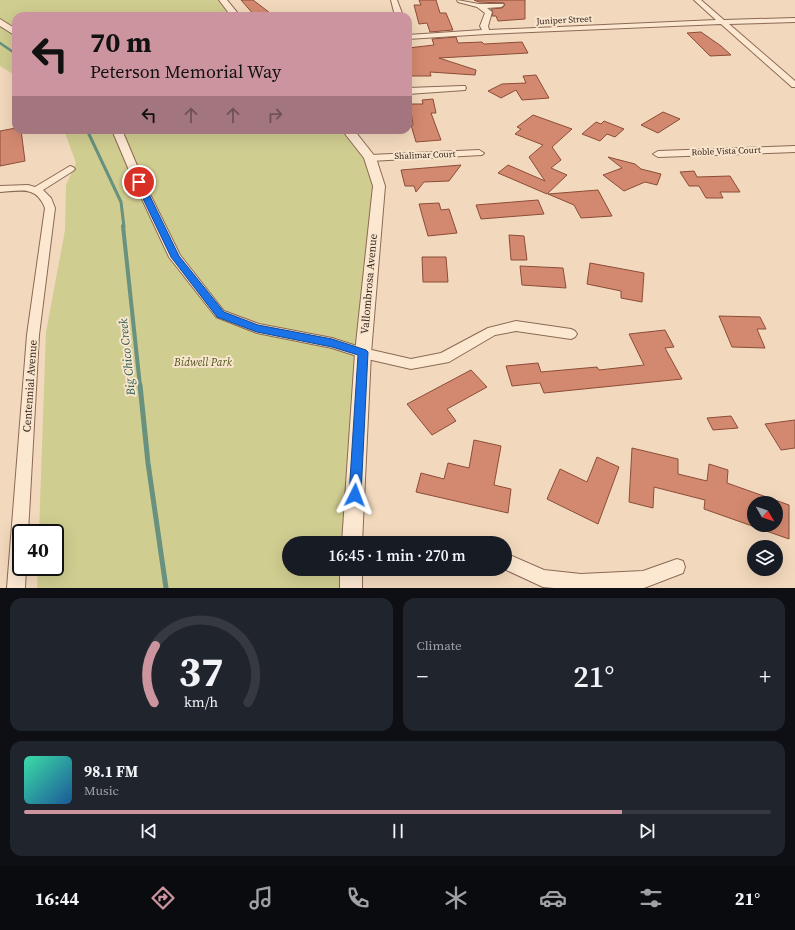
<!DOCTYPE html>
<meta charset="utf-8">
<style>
:root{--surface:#171b24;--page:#20242c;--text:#f1f3f6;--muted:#9ea1a6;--line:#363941;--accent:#cc949f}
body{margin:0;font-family:"Source Serif 4",serif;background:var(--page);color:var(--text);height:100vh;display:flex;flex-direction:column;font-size:15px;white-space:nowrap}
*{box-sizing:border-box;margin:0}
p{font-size:13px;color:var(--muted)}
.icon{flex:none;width:22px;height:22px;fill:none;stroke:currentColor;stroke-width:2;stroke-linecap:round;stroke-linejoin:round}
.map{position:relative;height:588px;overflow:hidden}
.side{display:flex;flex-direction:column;gap:10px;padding:10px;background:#0d0f14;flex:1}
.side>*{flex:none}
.top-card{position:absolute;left:12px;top:12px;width:400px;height:122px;border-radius:12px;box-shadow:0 4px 16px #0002;background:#cc949f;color:#111;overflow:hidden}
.needle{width:26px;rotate:129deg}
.fabs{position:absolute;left:747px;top:496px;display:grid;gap:8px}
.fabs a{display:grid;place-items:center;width:36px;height:36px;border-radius:50%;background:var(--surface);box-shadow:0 4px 16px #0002;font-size:20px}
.speed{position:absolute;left:12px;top:524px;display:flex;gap:8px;font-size:20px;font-weight:700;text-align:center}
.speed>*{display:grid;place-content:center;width:52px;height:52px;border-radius:50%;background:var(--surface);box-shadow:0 4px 16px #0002;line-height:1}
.speed .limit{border:2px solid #111;border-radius:6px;background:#fff;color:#111}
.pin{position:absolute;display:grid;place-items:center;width:34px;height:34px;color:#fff;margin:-17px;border:2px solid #fff;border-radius:50%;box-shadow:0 1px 4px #0007}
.me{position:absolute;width:44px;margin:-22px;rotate:3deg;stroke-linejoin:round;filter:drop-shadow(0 0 3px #0008)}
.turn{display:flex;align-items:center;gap:14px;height:84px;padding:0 12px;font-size:18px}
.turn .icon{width:52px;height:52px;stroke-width:2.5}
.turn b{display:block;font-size:28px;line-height:34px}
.lanes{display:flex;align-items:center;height:38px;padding:0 12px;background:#0003;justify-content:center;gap:20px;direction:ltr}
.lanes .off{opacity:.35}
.big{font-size:30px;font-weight:600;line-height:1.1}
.side .widget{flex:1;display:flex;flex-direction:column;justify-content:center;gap:6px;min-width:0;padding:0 14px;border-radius:12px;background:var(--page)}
.side .dial{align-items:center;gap:0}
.dial svg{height:104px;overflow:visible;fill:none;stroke:var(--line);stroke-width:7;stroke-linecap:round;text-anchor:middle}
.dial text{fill:var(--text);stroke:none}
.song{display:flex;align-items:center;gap:12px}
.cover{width:48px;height:48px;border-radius:6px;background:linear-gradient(135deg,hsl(160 70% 55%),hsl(210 70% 35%))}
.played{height:4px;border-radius:2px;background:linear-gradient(90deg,var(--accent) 80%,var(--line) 80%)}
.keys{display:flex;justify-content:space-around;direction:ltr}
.heat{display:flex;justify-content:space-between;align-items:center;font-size:22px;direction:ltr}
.side .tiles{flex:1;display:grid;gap:10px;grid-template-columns:1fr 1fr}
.widget:last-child{grid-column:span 2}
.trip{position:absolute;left:282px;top:536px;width:230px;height:40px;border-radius:20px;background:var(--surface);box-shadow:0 4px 16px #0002;font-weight:600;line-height:40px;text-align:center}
.dock{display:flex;height:64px;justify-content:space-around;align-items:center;background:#090b0e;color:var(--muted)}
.dock .icon{width:28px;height:28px}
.dock .active{color:var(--accent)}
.dock b{font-size:18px;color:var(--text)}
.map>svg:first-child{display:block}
</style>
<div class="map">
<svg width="795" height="588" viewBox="0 0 795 588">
<rect width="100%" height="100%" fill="#f2d9bd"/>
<!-- green -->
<path fill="#d0cd90" d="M 0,0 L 223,0 L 236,16 L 16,16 L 16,76 L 0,66 Z
M 64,130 L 348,130 L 354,137 L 379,186 L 352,543 L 289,543 L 289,569 L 351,569 L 351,588 L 37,588 L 38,567 L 55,567 L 55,533 L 39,533 L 46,332 L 65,230 L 66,185 L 76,163 Z"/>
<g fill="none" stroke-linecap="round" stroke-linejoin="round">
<!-- stream-far3 -->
<path stroke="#689180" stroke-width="2.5" d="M 0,43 L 16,54"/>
<!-- stream-far2 -->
<path stroke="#689180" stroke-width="3" d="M 87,130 L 121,202 L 124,227"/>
<!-- stream-far1 -->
<path stroke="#689180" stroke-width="4" d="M 123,226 L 140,386"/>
<!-- stream -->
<path stroke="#689180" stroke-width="5" d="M 140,385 L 148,463 L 166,588"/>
</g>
<!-- building -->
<path fill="#d3896f" stroke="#8c4c38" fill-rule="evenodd" d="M 241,0 L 253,0 L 274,16 L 255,16 Z
M 419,0 L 436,0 L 440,13 L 446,13 L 453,30 L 430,32 L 427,23 L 419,24 L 414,5 L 421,5 Z
M 474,0 L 525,0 L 525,19 L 498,21 L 496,16 L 492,16 L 493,12 L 491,9 L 502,8 L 505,5 L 504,3 L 479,2 Z
M 701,32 L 721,46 L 731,55 L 710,56 L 687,33 Z
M 456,37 L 458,43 L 482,42 L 484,44 L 522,42 L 528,53 L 439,58 L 476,70 L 475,75 L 430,72 L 431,76 L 408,76 L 408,48 L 434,45 L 432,39 Z
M 536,75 L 549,98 L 522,100 L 516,90 L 501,98 L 488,91 L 502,84 L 526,83 L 523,76 Z
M 433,99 L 436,113 L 431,113 L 441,140 L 416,142 L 411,125 L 413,125 L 410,104 L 423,104 L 422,100 Z
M 663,112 L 680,119 L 658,133 L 641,125 Z
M 533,115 L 572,129 L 552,147 L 561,160 L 551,168 L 567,175 L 547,194 L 498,173 L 508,165 L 545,181 L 529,157 L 543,145 L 515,134 L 521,129 L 517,127 Z
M 604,121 L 624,129 L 615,137 L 607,134 L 600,141 L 582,134 L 596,122 L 601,124 Z
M 16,128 L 16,130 L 21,130 L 25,161 L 0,166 L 0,131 Z
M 608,157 L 635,164 L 641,169 L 661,174 L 657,185 L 645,182 L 624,191 L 603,175 L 622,168 Z
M 461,165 L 449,181 L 424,182 L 416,192 L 414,186 L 405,186 L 401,170 Z
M 694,171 L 697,177 L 730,176 L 740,192 L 720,192 L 723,198 L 706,198 L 699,186 L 689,186 L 680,172 Z
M 598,190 L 612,216 L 581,218 L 574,205 L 548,194 Z
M 538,200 L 544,214 L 481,219 L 476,205 Z
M 439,203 L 441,210 L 449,209 L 457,233 L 428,236 L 419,204 Z
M 509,235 L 524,236 L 527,260 L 511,260 Z
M 422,257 L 446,257 L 448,282 L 423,282 Z
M 590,263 L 644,273 L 642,302 L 621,298 L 621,291 L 587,284 Z
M 520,266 L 563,268 L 566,288 L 522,285 Z
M 719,316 L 760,317 L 766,329 L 757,329 L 765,348 L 732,347 Z
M 665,330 L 674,347 L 665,348 L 682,379 L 544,393 L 540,383 L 512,386 L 506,366 L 538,363 L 541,372 L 597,367 L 599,370 L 644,365 L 629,334 Z
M 471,370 L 487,387 L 447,409 L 456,421 L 432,435 L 407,404 Z
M 731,416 L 738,428 L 713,430 L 707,418 Z
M 795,420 L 795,448 L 781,450 L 765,424 Z
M 474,440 L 501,446 L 494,485 L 511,489 L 508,513 L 416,492 L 421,473 L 444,479 L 448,463 L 469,468 Z
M 632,448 L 678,459 L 678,474 L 707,481 L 709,464 L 728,470 L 727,483 L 789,505 L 789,539 L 704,509 L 705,500 L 654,487 L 653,508 L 629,502 ZM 754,503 L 776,503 L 776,525 L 754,525 Z
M 597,457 L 619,467 L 598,524 L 547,499 L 560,469 L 587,482 Z"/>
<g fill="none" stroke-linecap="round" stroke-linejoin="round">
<!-- minor casing -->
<g stroke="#8b6955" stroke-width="2">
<path id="minor" d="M 391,0 L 397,0 L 403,16 L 395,16 Z
M 457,0 L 479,4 L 503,4 L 504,5 L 501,7 L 487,8 L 492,12 L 488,26 L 489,30 L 716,20 L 694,0 L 701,0 L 724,20 L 795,18 L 795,22 L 729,24 L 795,81 L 795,87 L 792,87 L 721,24 L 486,34 L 408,39 L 408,35 L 482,30 L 480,26 L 485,13 L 477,7 L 458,2 Z
M 462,86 L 465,86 L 466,88 L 465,90 L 408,94 L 408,88 Z
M 112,130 L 122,130 L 144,182 L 180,255 L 224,311 L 259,324 L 332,338 L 363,348 L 411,359 L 441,353 L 488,328 L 516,321 L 571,329 L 575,331 L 577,334 L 575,337 L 571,339 L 516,331 L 495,335 L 449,362 L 411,369 L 363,358 L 332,348 L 257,333 L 216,317 L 169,257 L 134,182 Z
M 795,146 L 795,152 L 658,157 L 653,154 L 658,151 Z
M 479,150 L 484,153 L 482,155 L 370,161 L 365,158 L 370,155 Z
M 70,166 L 73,167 L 75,169 L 73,171 L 43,190 L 51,198 L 55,208 L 39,335 L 28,533 L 21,533 L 21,567 L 26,567 L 25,588 L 7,588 L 27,335 L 45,208 C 36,185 20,191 0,192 L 0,186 L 28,185 L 35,187 Z
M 505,553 L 544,570 L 581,574 L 643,571 L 677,559 L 683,561 L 685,567 L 683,573 L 644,588 L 554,588 L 543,587 L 504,569 L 505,569 Z"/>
</g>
<!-- tertiary casing -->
<g stroke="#8b6955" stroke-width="2">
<path id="tertiary" d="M 219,0 L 227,0 L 240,16 L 231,16 Z
M 0,19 L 16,29 L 16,36 L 0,26 Z
M 342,130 L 354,130 L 376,158 L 385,186 L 371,353 L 362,543 L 342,543 L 355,353 L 373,186 L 364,158 Z
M 340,569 L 362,569 L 362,588 L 340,588 Z"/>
</g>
<!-- minor -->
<use href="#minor" fill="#fce8d1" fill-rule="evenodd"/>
<!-- tertiary -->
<use href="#tertiary" fill="#fce8d1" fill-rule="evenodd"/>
</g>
<!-- route -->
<path fill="#1a73e8" stroke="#114b97" d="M 137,180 L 139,180 L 143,182 L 179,256 L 224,312 L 258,325 L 332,339 L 366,350 L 368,352 L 361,495 L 359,499 L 355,501 L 351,499 L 349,495 L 358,355 L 332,347 L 257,332 L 217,317 L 171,257 L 135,182 Z"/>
<g text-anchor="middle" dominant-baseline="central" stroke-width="4" stroke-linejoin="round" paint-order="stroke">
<!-- far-street labels -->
<g font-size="9" fill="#39241b" stroke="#f8e5cd">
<text transform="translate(564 20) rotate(-3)">Juniper Street</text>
<text transform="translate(726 151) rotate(-2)">Roble Vista Court</text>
<text transform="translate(425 155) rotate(-2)">Shalimar Court</text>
</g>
<!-- street labels -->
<g font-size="11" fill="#39241b" stroke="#f8e5cd">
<text transform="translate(369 284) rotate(-85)">Vallombrosa Avenue</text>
<text transform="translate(30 386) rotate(-86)">Centennial Avenue</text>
</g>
<!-- park labels -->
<g font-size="11" font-style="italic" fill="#52571f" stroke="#f8e5cd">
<text x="203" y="362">Bidwell Park</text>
</g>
<!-- water labels -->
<g font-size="12" font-style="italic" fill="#285a4f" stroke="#f8e5cd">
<text transform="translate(127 357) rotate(-96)">Big Chico Creek</text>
</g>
</g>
</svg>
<div class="fabs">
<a><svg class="needle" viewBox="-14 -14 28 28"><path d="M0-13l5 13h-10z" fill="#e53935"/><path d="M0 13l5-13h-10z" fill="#9ea1a6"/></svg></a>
<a><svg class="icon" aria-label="layers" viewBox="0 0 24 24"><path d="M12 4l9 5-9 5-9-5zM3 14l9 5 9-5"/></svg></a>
</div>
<div class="speed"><div class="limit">40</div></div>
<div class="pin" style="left:139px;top:182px;background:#d93025"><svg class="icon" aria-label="arrive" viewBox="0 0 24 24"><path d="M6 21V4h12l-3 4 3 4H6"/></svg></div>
<svg class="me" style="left:355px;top:495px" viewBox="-20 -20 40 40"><path d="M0-17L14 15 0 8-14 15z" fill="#1a73e8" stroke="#fff" stroke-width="4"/></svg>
<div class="trip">16:45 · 1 min · 270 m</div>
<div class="top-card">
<div class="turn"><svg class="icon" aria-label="left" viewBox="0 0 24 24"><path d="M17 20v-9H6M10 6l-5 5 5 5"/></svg><div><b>70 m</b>Peterson Memorial Way</div></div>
<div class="lanes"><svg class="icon" aria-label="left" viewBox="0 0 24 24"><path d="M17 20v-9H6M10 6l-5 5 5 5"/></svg><svg class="icon off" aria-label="ahead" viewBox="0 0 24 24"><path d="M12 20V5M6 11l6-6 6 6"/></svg><svg class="icon off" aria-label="ahead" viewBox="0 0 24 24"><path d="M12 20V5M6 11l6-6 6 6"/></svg><svg class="icon off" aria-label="right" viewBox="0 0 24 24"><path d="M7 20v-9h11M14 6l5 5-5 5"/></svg></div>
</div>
</div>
<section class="side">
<div class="tiles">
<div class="widget dial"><svg viewBox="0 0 100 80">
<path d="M14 69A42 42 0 1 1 86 69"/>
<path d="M14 69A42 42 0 0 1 15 25" stroke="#cc949f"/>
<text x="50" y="56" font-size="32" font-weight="700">37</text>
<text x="50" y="72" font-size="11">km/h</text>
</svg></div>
<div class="widget"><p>Climate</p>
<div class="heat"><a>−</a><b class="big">21°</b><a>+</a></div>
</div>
<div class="widget">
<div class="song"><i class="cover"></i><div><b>98.1 FM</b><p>Music</p></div></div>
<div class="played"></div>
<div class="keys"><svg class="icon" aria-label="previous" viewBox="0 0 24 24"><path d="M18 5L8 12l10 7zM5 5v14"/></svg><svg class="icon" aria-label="pause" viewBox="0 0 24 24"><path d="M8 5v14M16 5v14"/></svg><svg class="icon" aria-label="next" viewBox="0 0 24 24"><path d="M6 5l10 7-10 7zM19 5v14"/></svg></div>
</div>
</div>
</section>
<nav class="dock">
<b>16:44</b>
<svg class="icon active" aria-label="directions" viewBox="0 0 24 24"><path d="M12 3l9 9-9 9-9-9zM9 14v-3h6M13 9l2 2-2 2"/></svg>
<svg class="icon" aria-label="music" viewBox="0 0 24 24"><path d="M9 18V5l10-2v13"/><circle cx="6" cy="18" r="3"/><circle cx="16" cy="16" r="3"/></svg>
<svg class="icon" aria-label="phone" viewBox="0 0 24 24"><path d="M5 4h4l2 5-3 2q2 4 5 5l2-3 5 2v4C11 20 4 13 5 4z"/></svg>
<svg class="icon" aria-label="climate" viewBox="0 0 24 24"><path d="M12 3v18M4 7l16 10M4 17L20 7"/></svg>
<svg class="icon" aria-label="car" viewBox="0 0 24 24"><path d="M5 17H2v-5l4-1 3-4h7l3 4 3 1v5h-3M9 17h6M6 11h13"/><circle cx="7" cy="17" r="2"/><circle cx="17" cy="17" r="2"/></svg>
<svg class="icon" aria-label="filters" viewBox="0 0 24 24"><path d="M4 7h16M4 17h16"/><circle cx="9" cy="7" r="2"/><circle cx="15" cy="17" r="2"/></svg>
<b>21°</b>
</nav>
